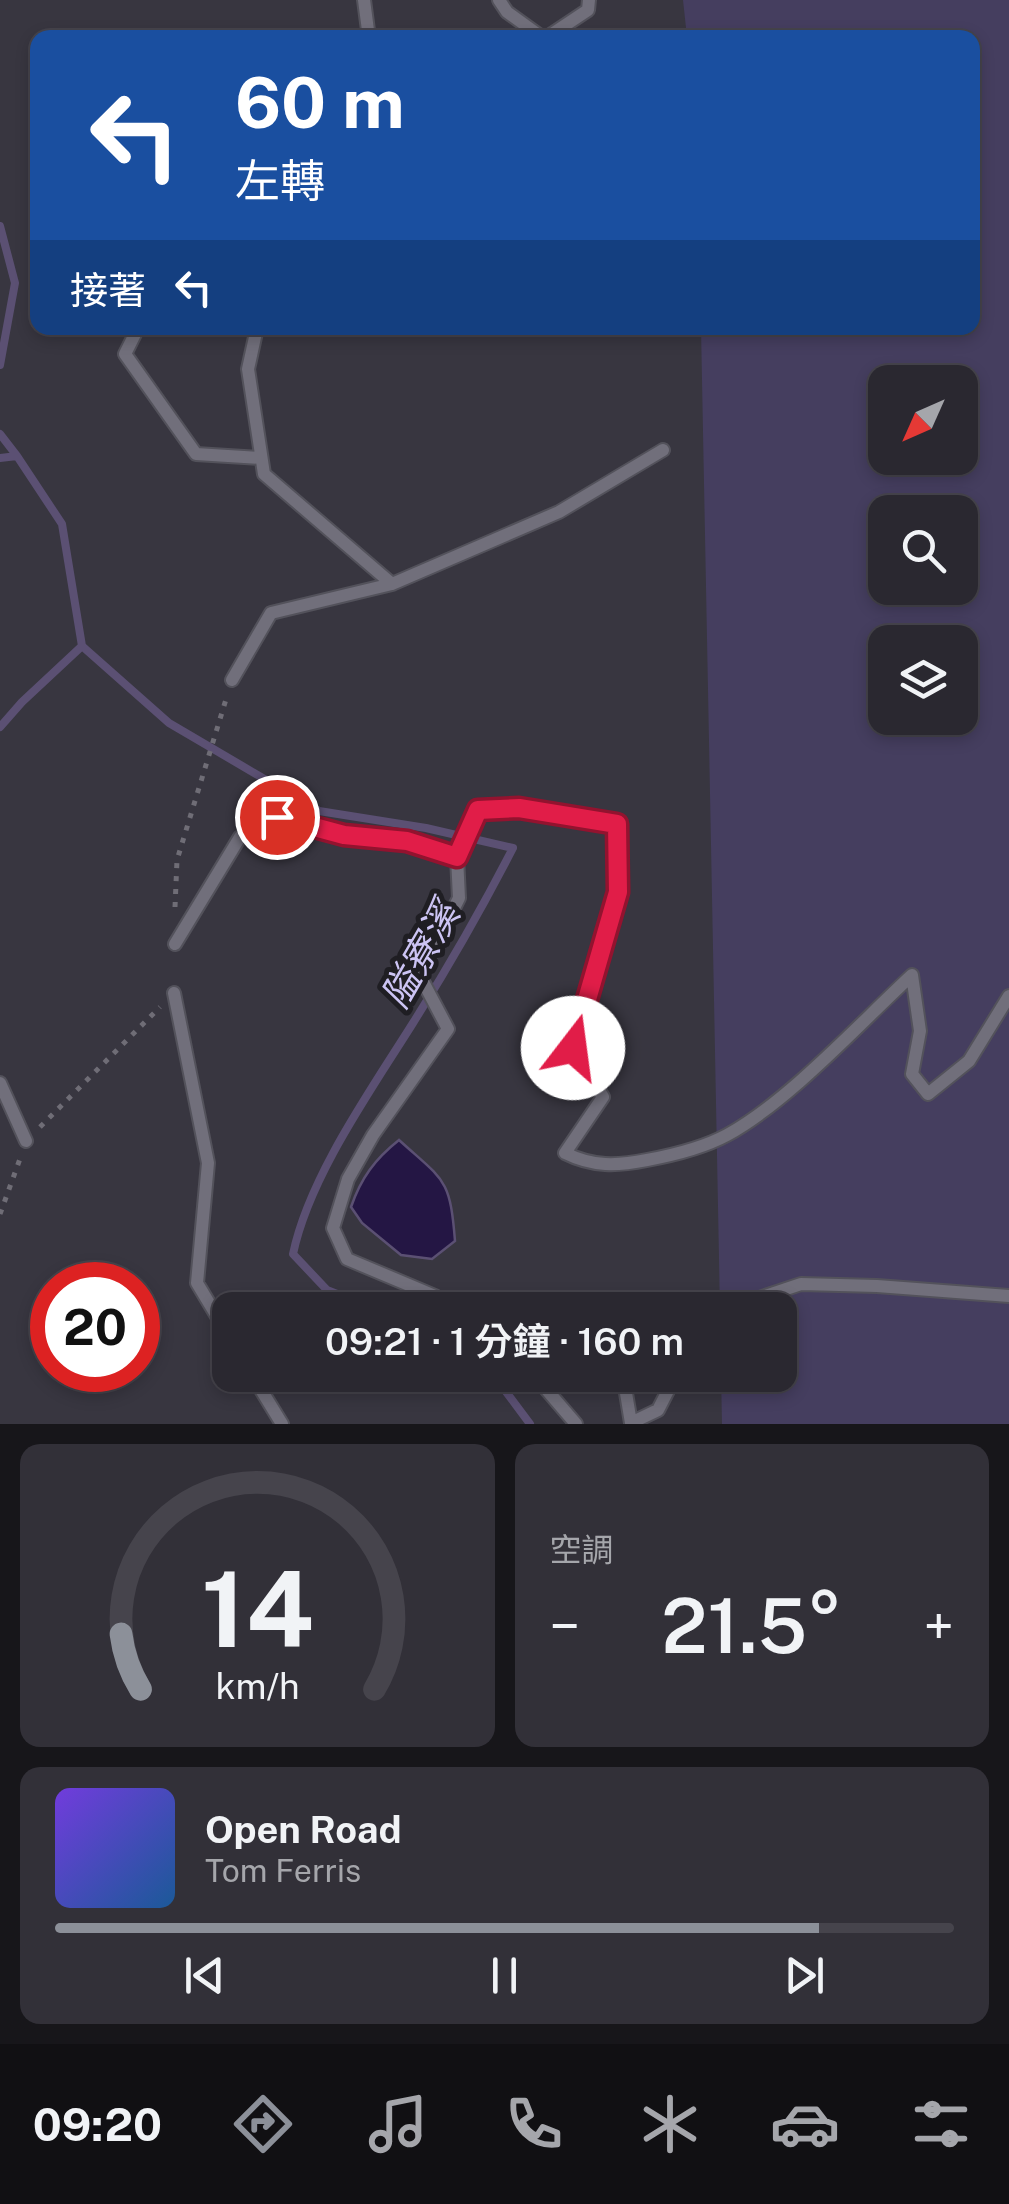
<!DOCTYPE html>
<html lang="zh-TW">
<meta charset="utf-8">
<style>
:root{--surface:#2a2830;--page:#323038;--text:#f1f3f6;--muted:#a5a6ab;--line:#46444c;--accent:#8c9099}
body{margin:0;font-family:"Public Sans","Noto Sans TC",sans-serif;background:var(--page);color:var(--text);height:100vh;display:flex;flex-direction:column;font-size:38px;white-space:nowrap}
*{box-sizing:border-box;margin:0}
p{font-size:32px;color:var(--muted)}
.icon{flex:none;width:55px;height:55px;fill:none;stroke:currentColor;stroke-width:2;stroke-linecap:round;stroke-linejoin:round}
.map{position:relative;height:1424px;overflow:hidden}
.panel{display:flex;flex-direction:column;gap:20px;padding:20px;background:#17161a;flex:1}
.panel>*{flex:none}
.top-card{position:absolute;left:30px;top:30px;width:950px;height:305px;border-radius:20px;box-shadow:0 5px 15px #0003,0 0 0 2px var(--line);background:#1a4fa0;color:#fff;overflow:hidden}
.needle{width:65px;rotate:225deg}
.fabs{position:absolute;left:868px;top:365px;display:grid;gap:20px}
.fabs a{display:grid;place-items:center;width:110px;height:110px;border-radius:20px;background:var(--surface);box-shadow:0 5px 15px #0003,0 0 0 2px var(--line);font-size:50px}
.speed{position:absolute;left:30px;top:1262px;display:flex;gap:20px;font-size:50px;font-weight:700;text-align:center}
.speed>*{display:grid;place-content:center;width:130px;height:130px;border-radius:50%;background:var(--surface);box-shadow:0 5px 15px #0003,0 0 0 2px var(--line);line-height:1}
.speed .limit{border:15px solid #d22;background:#fff;color:#111}
.pin{position:absolute;display:grid;place-items:center;width:85px;height:85px;color:#fff;margin:-42px;border:5px solid #fff;border-radius:50%;box-shadow:0 2px 10px #0007}
.me{position:absolute;width:110px;margin:-55px;rotate:15deg;stroke-linejoin:round;filter:drop-shadow(0 0 8px #0008)}
.turn{display:flex;align-items:center;gap:35px;height:210px;padding:0 40px;font-size:45px}
.turn .icon{width:130px;height:130px;stroke-width:2.5}
.turn b{display:block;font-size:70px;line-height:85px}
.then{display:flex;align-items:center;height:95px;padding:0 40px;background:#0003;gap:20px;font-size:38px}
.big{font-size:75px;font-weight:600;line-height:1.1}
.panel .card{flex:1;display:flex;flex-direction:column;justify-content:center;gap:15px;min-width:0;padding:0 35px;border-radius:20px;background:var(--page)}
.panel .dial{align-items:center;gap:0}
.dial svg{height:260px;overflow:visible;fill:none;stroke:var(--line);stroke-width:7;stroke-linecap:round;text-anchor:middle}
.dial text{fill:var(--text);stroke:none}
.song{display:flex;align-items:center;gap:30px}
.cover{width:120px;height:120px;border-radius:15px;background:linear-gradient(135deg,hsl(260 70% 55%),hsl(210 70% 35%))}
.played{height:10px;border-radius:5px;background:linear-gradient(90deg,var(--accent) 85%,var(--line) 85%)}
.keys{display:flex;justify-content:space-around;direction:ltr}
.heat{display:flex;justify-content:space-between;align-items:center;font-size:55px;direction:ltr}
.panel .tiles{flex:1;display:grid;gap:20px;grid-template-columns:1fr 1fr}
.card:last-child{grid-column:span 2}
.trip{position:absolute;left:212px;top:1292px;width:585px;height:100px;border-radius:20px;background:var(--surface);box-shadow:0 5px 15px #0003,0 0 0 2px var(--line);font-weight:600;line-height:100px;text-align:center}
.tab-bar{display:flex;height:160px;justify-content:space-around;align-items:center;background:#111013;color:var(--muted)}
.tab-bar .icon{width:70px;height:70px}
.tab-bar .current{color:var(--accent)}
.tab-bar b{font-size:45px;color:var(--text)}
.map>svg:first-child{display:block}
</style>
<div class="map">
<svg width="1009" height="1424" viewBox="0 0 1009 1424">
<rect width="100%" height="100%" fill="#383640"/>
<!-- green -->
<path fill="#453e5f" fill-rule="evenodd" d="M 683,0 L 1009,0 L 1009,1424 L 722,1424 L 721,1375 L 780,1375 L 780,1310 L 720,1310 L 701,328 L 972,328 L 972,38 L 687,37 ZM 885,382 L 960,382 L 960,458 L 885,458 ZM 885,512 L 960,512 L 960,588 L 885,588 ZM 885,642 L 960,642 L 960,718 L 885,718 Z"/>
<!-- water -->
<path fill="#241644" stroke="#5b5073" stroke-width="2.5" d="M 399,1140 C 444,1181 450,1177 455,1241 L 432,1259 L 401,1255 L 362,1223 L 351,1207 C 361,1178 375,1159 399,1140 Z"/>
<g fill="none" stroke-linecap="round" stroke-linejoin="round">
<!-- stream -->
<path stroke="#5b5073" stroke-width="8" d="M 0,226 L 15,283 L 0,365
M 0,434 L 17,456
M 0,458 L 17,456 L 62,524 L 82,646 L 169,723 L 319,811 L 426,828 L 513,848 C 482,908 449,966 413,1023 C 371,1090 309,1177 293,1254 L 327,1290 L 378,1310
M 0,727 L 22,702 L 82,646
M 487,1375 L 501,1385 L 530,1424"/>
<!-- lane casing -->
<g stroke="#53525b" stroke-width="16">
<path id="lane" d="M 364,0 L 369,38
M 499,0 L 507,12 L 543,38
M 546,38 L 588,10 L 589,0
M 138,328 L 125,354 L 196,454 L 261,458
M 392,584 L 559,512 L 663,450
M 232,680 L 271,613 L 392,584 L 264,474 L 248,369 L 257,328
M 457,857 L 478,810 L 519,808 L 617,825 L 618,892 L 573,1048 L 603,1097 L 565,1153 C 593,1167 617,1166 647,1160 C 674,1155 703,1148 727,1135 C 789,1101 859,1024 912,975 L 920,1031 L 912,1074 L 928,1094 L 969,1061 L 1009,996
M 175,944 L 240,837 L 277,817 L 343,835 L 407,841 L 457,857 L 459,898 L 420,976 L 448,1029 L 373,1135 L 348,1179 L 333,1228 L 347,1259 L 435,1296 L 455,1310
M 174,993 L 208,1163 L 197,1283 L 230,1338
M 0,1083 L 26,1141
M 556,1310 L 559,1307 L 571,1310
M 744,1310 L 762,1297 L 801,1284 L 877,1286 L 1009,1296
M 252,1375 L 282,1424
M 534,1375 L 576,1424
M 623,1375 L 631,1423 L 658,1410 L 676,1375"/>
</g>
<!-- path -->
<path stroke="#6f6d76" stroke-width="5" stroke-dasharray="5 8" stroke-linecap="butt" d="M 175,907 L 177,860 L 227,696
M 40,1127 L 160,1007
M 0,1214 L 21,1156"/>
<!-- lane -->
<use href="#lane" stroke="#716f7b" stroke-width="12"/>
</g>
<g fill="none" stroke-linecap="round" stroke-linejoin="round">
<!-- route casing -->
<g stroke="#92132f" stroke-width="25">
<path id="route" d="M 277,817 L 344,835 L 407,841 L 457,857 L 478,810 L 519,808 L 617,824 L 618,892 L 573,1048"/>
</g>
<!-- route -->
<use href="#route" stroke="#e11d48" stroke-width="18"/>
</g>
<g text-anchor="middle" dominant-baseline="central" stroke-width="10" stroke-linejoin="round" paint-order="stroke">
<!-- water labels -->
<g font-size="38" font-style="italic" fill="#ccc4f4" stroke="#1f1e23">
<text transform="translate(420 955) rotate(-60)">隘寮溪</text>
</g>
</g>
</svg>
<div class="fabs">
<a><svg class="needle" viewBox="-14 -14 28 28"><path d="M0-13l5 13h-10z" fill="#e53935"/><path d="M0 13l5-13h-10z" fill="#a5a6ab"/></svg></a>
<a><svg class="icon" aria-label="search" viewBox="0 0 24 24"><circle cx="10" cy="10" r="6"/><path d="M15 15l6 6"/></svg></a>
<a><svg class="icon" aria-label="layers" viewBox="0 0 24 24"><path d="M12 4l9 5-9 5-9-5zM3 14l9 5 9-5"/></svg></a>
</div>
<div class="speed"><div class="limit">20</div></div>
<div class="pin" style="left:277px;top:817px;background:#d93025"><svg class="icon" aria-label="arrive" viewBox="0 0 24 24"><path d="M6 21V4h12l-3 4 3 4H6"/></svg></div>
<svg class="me" style="left:573px;top:1048px" viewBox="-20 -20 40 40"><circle r="19" fill="#fff"/><path d="M0-13L10 11 0 6-10 11z" fill="#e11d48"/></svg>
<div class="trip">09:21 · 1 分鐘 · 160 m</div>
<div class="top-card">
<div class="turn"><svg class="icon" aria-label="left" viewBox="0 0 24 24"><path d="M17 20v-9H6M10 6l-5 5 5 5"/></svg><div><b>60 m</b>左轉</div></div>
<div class="then">接著<svg class="icon" aria-label="left" viewBox="0 0 24 24"><path d="M17 20v-9H6M10 6l-5 5 5 5"/></svg></div>
</div>
</div>
<section class="panel">
<div class="tiles">
<div class="card dial"><svg viewBox="0 0 100 80">
<path d="M14 69A42 42 0 1 1 86 69"/>
<path d="M14 69A42 42 0 0 1 8 52" stroke="#8c9099"/>
<text x="50" y="56" font-size="32" font-weight="700">14</text>
<text x="50" y="72" font-size="11">km/h</text>
</svg></div>
<div class="card"><p>空調</p>
<div class="heat"><a>−</a><b class="big">21.5°</b><a>+</a></div>
</div>
<div class="card">
<div class="song"><i class="cover"></i><div><b>Open Road</b><p>Tom Ferris</p></div></div>
<div class="played"></div>
<div class="keys"><svg class="icon" aria-label="previous" viewBox="0 0 24 24"><path d="M18 5L8 12l10 7zM5 5v14"/></svg><svg class="icon" aria-label="pause" viewBox="0 0 24 24"><path d="M8 5v14M16 5v14"/></svg><svg class="icon" aria-label="next" viewBox="0 0 24 24"><path d="M6 5l10 7-10 7zM19 5v14"/></svg></div>
</div>
</div>
</section>
<nav class="tab-bar">
<b>09:20</b>
<svg class="icon current" aria-label="directions" viewBox="0 0 24 24"><path d="M12 3l9 9-9 9-9-9zM9 14v-3h6M13 9l2 2-2 2"/></svg>
<svg class="icon" aria-label="music" viewBox="0 0 24 24"><path d="M9 18V5l10-2v13"/><circle cx="6" cy="18" r="3"/><circle cx="16" cy="16" r="3"/></svg>
<svg class="icon" aria-label="phone" viewBox="0 0 24 24"><path d="M5 4h4l2 5-3 2q2 4 5 5l2-3 5 2v4C11 20 4 13 5 4z"/></svg>
<svg class="icon" aria-label="climate" viewBox="0 0 24 24"><path d="M12 3v18M4 7l16 10M4 17L20 7"/></svg>
<svg class="icon" aria-label="car" viewBox="0 0 24 24"><path d="M5 17H2v-5l4-1 3-4h7l3 4 3 1v5h-3M9 17h6M6 11h13"/><circle cx="7" cy="17" r="2"/><circle cx="17" cy="17" r="2"/></svg>
<svg class="icon" aria-label="filters" viewBox="0 0 24 24"><path d="M4 7h16M4 17h16"/><circle cx="9" cy="7" r="2"/><circle cx="15" cy="17" r="2"/></svg>
</nav>
